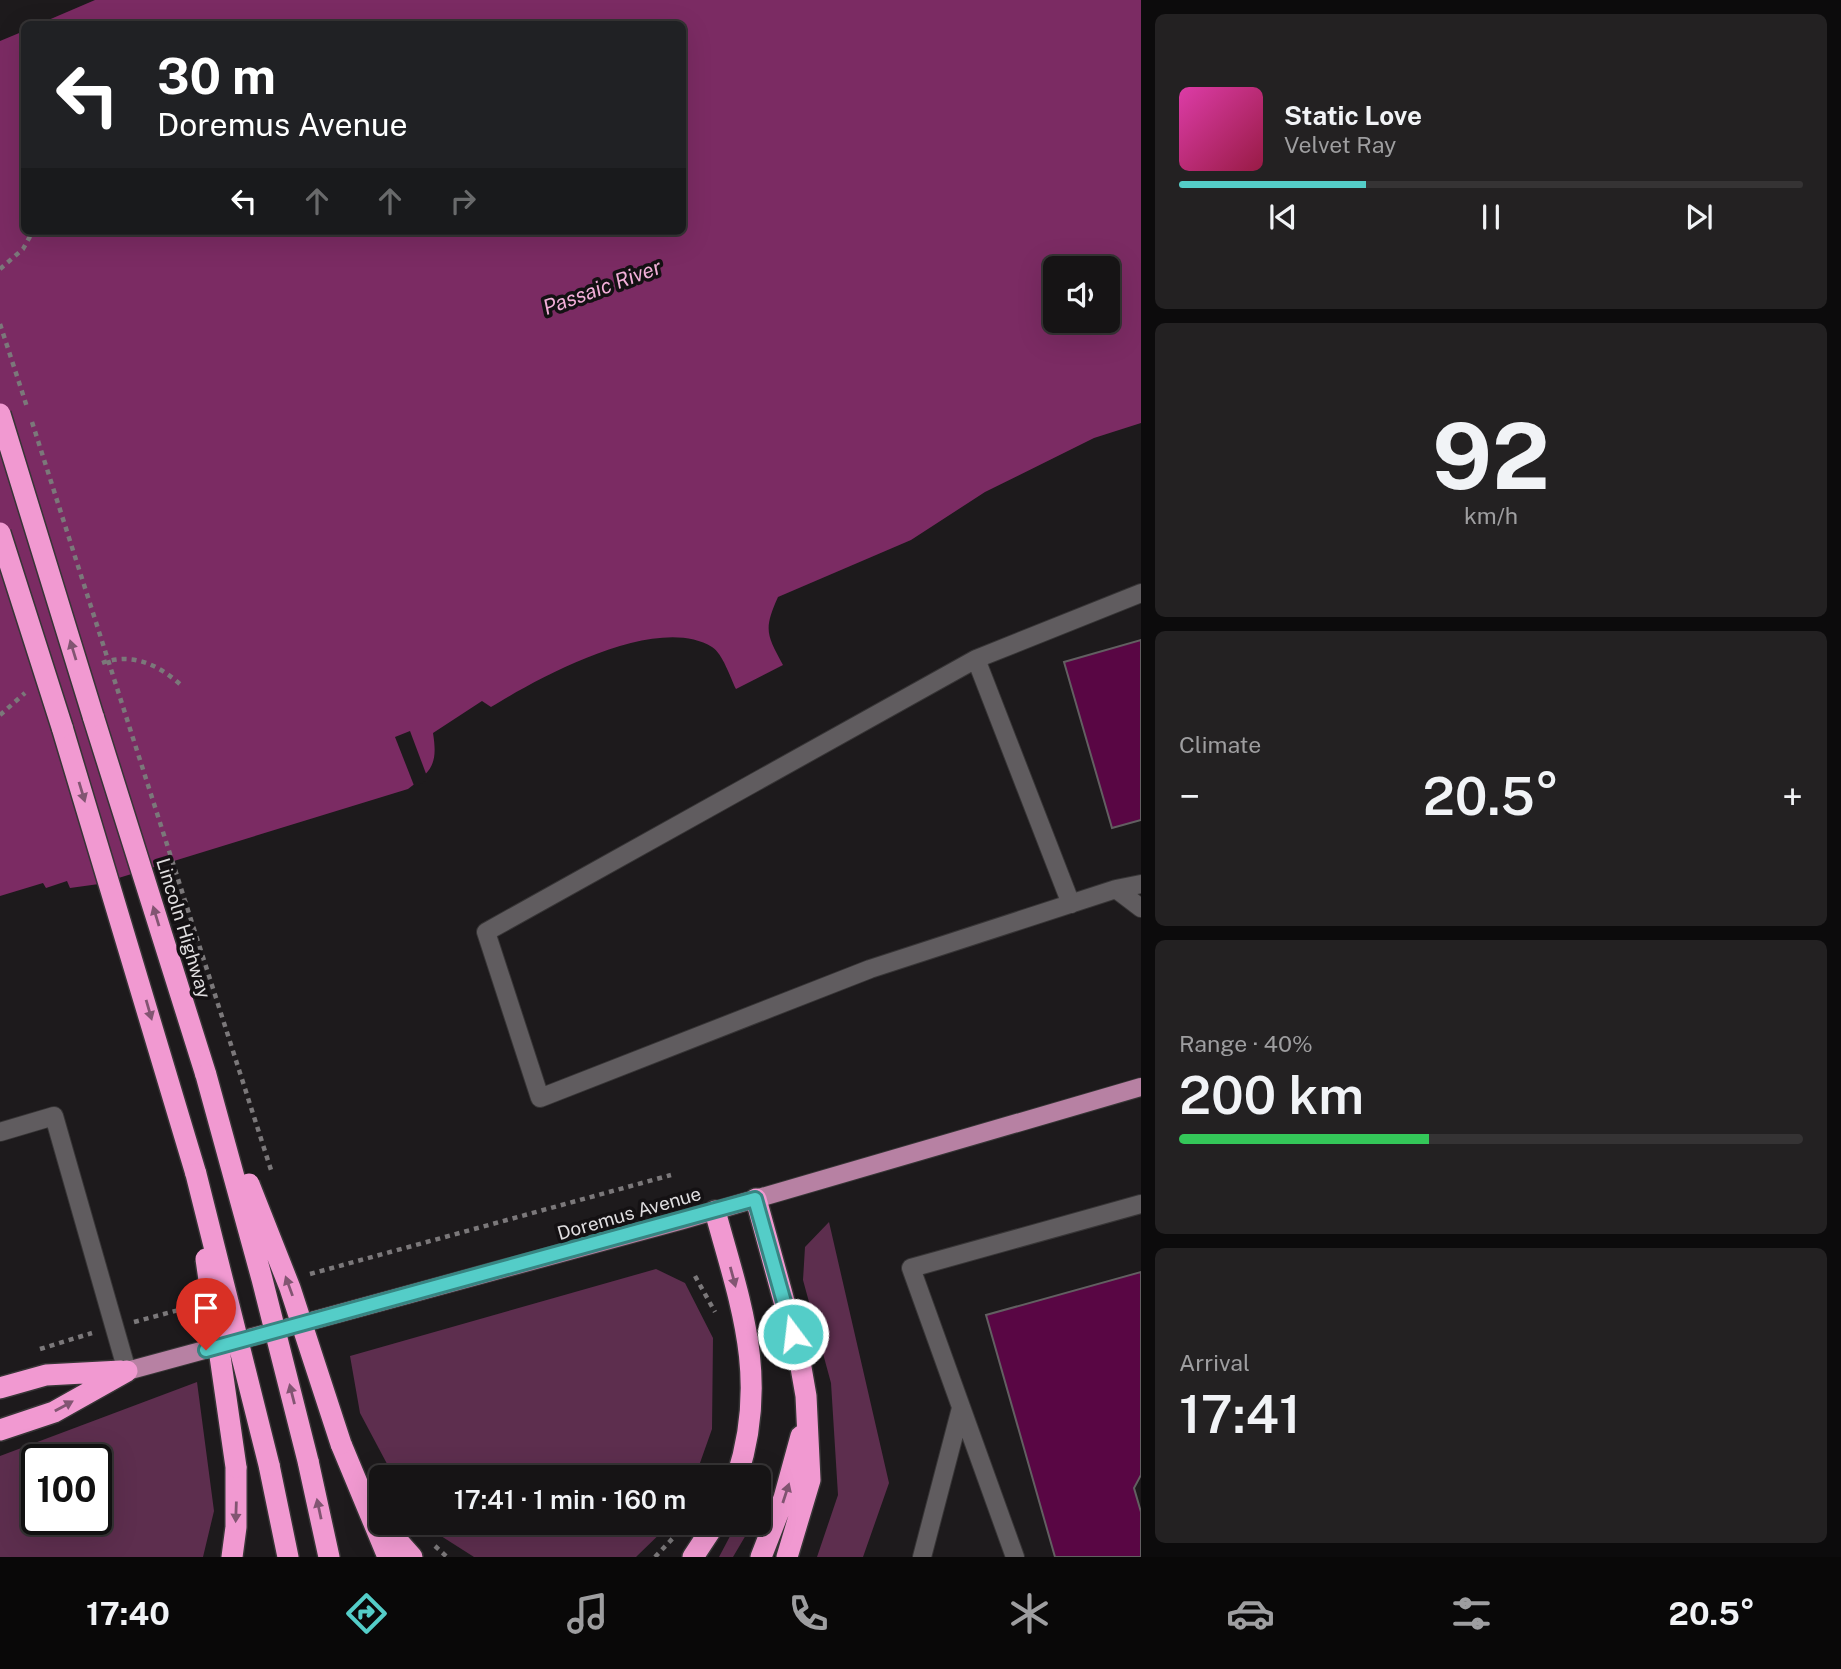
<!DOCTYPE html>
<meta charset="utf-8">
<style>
:root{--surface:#161415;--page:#232122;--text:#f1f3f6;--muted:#9e9ea0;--line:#353334;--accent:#54cdc8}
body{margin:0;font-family:"Public Sans",sans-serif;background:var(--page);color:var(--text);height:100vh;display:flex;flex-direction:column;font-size:26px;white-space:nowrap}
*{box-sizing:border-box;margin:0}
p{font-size:23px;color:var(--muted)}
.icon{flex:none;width:38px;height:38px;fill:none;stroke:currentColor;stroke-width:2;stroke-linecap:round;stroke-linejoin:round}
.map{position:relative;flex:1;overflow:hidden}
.side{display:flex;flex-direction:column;gap:14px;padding:14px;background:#0c0b0c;width:700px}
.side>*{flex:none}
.banner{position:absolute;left:21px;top:21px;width:665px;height:214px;border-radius:10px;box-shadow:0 7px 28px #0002,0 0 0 2px var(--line);background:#202124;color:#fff;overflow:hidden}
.fabs{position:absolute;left:1043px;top:256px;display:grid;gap:14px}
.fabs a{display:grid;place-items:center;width:77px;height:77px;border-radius:10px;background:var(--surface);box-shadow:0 7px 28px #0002,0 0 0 2px var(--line);font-size:35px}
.speed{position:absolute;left:21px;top:1444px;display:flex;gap:14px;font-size:35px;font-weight:700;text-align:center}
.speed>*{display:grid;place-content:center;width:91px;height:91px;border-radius:50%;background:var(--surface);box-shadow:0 7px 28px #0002,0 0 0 2px var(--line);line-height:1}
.speed .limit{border:4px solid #111;border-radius:10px;background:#fff;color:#111}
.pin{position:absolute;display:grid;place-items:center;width:60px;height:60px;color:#fff;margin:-72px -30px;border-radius:50% 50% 50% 0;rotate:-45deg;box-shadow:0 0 7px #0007}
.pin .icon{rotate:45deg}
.me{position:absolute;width:77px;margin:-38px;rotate:345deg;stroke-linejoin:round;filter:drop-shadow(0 0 5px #0008)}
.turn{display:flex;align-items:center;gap:24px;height:147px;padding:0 21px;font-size:32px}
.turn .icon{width:91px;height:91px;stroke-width:2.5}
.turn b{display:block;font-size:49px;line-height:60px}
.lanes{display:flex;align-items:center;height:66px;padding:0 21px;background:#0003;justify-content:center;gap:35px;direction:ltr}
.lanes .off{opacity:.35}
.big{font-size:52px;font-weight:600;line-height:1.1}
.side .tile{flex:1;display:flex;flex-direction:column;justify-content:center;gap:10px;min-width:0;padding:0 24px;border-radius:10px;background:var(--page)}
.side .dial{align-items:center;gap:0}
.dial b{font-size:91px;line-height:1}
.song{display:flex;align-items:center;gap:21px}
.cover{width:84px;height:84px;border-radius:10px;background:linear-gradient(135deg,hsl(320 70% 55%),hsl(340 70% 35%))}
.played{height:7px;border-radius:4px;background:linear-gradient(90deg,var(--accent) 30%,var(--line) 30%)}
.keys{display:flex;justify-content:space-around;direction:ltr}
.heat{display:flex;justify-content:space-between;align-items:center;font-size:38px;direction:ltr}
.charge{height:10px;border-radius:5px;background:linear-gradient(90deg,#34c759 40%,var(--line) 0)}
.trip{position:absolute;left:369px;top:1465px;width:402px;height:70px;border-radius:10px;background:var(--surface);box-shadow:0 7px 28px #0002,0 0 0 2px var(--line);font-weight:600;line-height:70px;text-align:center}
.tabs{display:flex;height:112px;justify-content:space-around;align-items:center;background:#090808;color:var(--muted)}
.tabs .icon{width:49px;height:49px}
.tabs .on{color:var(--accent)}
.tabs b{font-size:32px;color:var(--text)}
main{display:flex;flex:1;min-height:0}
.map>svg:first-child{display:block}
</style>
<main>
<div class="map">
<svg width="1141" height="1557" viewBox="0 0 1141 1557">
<rect width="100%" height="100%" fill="#1d1a1c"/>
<!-- green -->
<path fill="#5d2e4e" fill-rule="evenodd" d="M 829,1222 L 889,1483 L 863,1557 L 817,1557 L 838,1495 L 831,1383 L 803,1280 L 805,1247 Z
M 656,1269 L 685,1283 L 713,1338 L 712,1429 L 695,1477 L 394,1477 L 360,1413 L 350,1356 Z
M 197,1382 L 214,1511 L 203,1557 L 0,1557 L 0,1456 ZM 37,1460 L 96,1460 L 96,1519 L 37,1519 Z
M 426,1523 L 425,1523 L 671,1523 L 636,1557 L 474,1557 L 430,1529 Z
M 737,1523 L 753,1523 L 733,1557 L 719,1557 Z"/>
<!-- water -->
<path fill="#7b2b63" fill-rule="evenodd" d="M 95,0 L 1141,0 L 1141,423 L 1094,438 L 985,492 L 911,540 L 778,597 C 763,630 767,635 783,665 L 736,689 C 730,677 723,654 712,647 C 657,613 540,677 491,707 L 482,701 L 433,733 C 438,764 432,771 408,789 L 99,884 L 70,888 L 67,881 L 46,888 L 43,883 L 0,896 L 0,41 L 24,31 L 24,231 L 682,231 L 682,24 L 39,24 ZM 1055,268 L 1108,268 L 1108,320 L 1055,320 Z"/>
<!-- pier -->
<path fill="#1d1a1c" d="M 410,731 L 428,779 L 415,788 L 395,737 Z"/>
<!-- building -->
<path fill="#590644" stroke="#625f61" stroke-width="2" d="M 1141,640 L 1141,820 L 1112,828 L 1064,662 Z
M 1141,1272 L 1141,1475 L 1134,1488 L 1141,1512 L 1141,1557 L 1055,1557 L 986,1315 Z"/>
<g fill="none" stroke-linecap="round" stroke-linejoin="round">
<!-- minor casing -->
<g stroke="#373536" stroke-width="20">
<path id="minor" d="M 976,659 L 486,932 L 540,1098 L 870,969 L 1116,889 L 1141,908
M 1116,889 L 1141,884
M 1071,904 L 976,659 L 1141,593
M 0,1132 L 54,1116 L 127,1371
M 922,1557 L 961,1408
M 1015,1557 L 911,1268 L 1141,1204"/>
</g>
<!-- major casing -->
<g stroke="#373536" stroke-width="20">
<path id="major" d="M 127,1371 L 683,1220 L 1141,1087"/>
</g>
<!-- highway casing -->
<g stroke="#373536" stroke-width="24">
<path id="highway" d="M 93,716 L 206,1075
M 62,727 L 196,1174
M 756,1199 L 799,1356 L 806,1396 L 810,1480 L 787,1557
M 715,1211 C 741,1305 769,1379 737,1477
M 0,1388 L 46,1375 L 121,1371
M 0,1430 L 54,1412 L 127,1371
M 341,1444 L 388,1557
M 308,1461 L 329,1557
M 269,1465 L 288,1557
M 379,1520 L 412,1557
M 232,1557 L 236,1527 L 236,1467
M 693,1557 L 716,1522
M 761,1557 L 784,1498 L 801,1436"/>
</g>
<!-- path -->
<path stroke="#7b787a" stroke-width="4.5" stroke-dasharray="5 5" stroke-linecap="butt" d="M 0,269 L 23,249 L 33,231
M 102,663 C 133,652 159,665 182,686
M 0,715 L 25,693
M 310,1274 L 671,1175
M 695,1276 L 715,1312
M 134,1322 L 190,1307
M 40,1349 L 92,1333
M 435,1546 L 447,1557
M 655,1557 L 675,1536"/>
<!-- minor -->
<use href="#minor" stroke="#605c5f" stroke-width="18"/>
<!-- major -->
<use href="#major" stroke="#b781a3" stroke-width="18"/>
<!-- highway -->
<use href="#highway" stroke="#f199d1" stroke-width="21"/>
<!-- highway-bridge casing -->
<g stroke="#373536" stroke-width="24" stroke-linecap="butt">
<path id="highway-bridge" d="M 0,414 L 93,716
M 0,533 L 62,727
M 206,1075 L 262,1279 L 308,1461
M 196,1174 L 269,1465
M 249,1184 L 290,1288 L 341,1444
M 206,1259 L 236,1467"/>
</g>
<!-- path-bridge -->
<path stroke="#7b787a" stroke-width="4.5" stroke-dasharray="5 5" stroke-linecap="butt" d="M 0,324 L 27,407
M 32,422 L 271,1170"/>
<!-- highway-bridge -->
<use href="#highway-bridge" stroke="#f199d1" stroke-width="21"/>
</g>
<!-- one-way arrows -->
<defs><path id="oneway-solid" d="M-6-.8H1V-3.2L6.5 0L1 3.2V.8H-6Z" transform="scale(1.75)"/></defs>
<g fill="#825572">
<use href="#oneway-solid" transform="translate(73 650) rotate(-107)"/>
<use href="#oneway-solid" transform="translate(82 792) rotate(73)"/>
<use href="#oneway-solid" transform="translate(156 916) rotate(-107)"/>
<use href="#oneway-solid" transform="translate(149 1010) rotate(74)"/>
<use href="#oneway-solid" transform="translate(733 1277) rotate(75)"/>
<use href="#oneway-solid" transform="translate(289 1286) rotate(-110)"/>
<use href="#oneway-solid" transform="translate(292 1394) rotate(-104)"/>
<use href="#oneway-solid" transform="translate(64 1406) rotate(-29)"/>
<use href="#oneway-solid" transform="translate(786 1493) rotate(-72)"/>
<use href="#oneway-solid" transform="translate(319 1509) rotate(-102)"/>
<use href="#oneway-solid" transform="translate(236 1512) rotate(92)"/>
</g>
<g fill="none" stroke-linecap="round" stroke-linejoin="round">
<!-- route casing -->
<g stroke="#378582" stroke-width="18">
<path id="route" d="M 206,1350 L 755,1199 L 793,1334"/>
</g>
<!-- route -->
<use href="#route" stroke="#54cdc8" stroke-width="12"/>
</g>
<g text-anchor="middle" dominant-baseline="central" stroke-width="7" stroke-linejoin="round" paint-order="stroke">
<!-- street labels -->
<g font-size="19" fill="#dfdddf" stroke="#141113">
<text transform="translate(184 928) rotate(73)">Lincoln Highway</text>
<text transform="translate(629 1213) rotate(-16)">Doremus Avenue</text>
</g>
<!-- water labels -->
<g font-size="21" font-style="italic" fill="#f3afd9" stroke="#141113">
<text transform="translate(602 287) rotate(-20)">Passaic River</text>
</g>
</g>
</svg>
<div class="fabs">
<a><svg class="icon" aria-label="sound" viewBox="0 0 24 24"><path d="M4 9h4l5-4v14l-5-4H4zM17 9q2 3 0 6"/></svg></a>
</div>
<div class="speed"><div class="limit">100</div></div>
<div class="pin" style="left:206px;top:1350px;background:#d93025"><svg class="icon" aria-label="arrive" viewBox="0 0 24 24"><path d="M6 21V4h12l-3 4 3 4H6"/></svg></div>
<svg class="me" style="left:793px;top:1334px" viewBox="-20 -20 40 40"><circle r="17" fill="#54cdc8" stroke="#fff" stroke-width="3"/><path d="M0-11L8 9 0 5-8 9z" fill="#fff"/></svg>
<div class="trip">17:41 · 1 min · 160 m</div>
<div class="banner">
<div class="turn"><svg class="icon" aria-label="left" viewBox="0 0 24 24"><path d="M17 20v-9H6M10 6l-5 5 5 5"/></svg><div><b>30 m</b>Doremus Avenue</div></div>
<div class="lanes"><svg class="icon" aria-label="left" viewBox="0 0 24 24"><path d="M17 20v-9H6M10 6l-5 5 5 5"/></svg><svg class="icon off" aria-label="ahead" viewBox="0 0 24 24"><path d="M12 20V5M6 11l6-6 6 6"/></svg><svg class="icon off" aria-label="ahead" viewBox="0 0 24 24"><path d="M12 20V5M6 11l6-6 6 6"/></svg><svg class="icon off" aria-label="right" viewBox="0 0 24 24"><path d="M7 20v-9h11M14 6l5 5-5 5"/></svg></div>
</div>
</div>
<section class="side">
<div class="tile">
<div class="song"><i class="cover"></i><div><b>Static Love</b><p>Velvet Ray</p></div></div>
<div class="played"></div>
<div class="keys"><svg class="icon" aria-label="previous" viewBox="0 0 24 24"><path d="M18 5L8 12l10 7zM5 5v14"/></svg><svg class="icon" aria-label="pause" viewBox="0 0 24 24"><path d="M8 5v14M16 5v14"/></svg><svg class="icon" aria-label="next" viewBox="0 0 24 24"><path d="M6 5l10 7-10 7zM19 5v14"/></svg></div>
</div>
<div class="tile dial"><b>92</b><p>km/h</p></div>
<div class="tile"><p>Climate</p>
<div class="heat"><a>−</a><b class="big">20.5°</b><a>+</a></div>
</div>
<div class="tile"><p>Range · 40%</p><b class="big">200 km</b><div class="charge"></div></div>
<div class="tile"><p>Arrival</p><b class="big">17:41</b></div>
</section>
</main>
<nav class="tabs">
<b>17:40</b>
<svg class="icon on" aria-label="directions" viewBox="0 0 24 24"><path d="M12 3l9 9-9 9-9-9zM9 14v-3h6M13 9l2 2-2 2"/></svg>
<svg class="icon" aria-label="music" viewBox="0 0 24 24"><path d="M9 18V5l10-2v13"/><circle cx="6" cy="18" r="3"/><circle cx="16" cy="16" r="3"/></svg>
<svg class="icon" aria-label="phone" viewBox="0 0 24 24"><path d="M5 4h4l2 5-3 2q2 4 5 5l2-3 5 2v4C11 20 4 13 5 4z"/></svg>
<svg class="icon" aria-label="climate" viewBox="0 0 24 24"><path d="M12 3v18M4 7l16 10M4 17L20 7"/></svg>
<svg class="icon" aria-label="car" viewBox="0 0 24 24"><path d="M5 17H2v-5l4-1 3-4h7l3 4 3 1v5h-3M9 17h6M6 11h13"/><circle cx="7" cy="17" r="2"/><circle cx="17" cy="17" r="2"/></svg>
<svg class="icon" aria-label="filters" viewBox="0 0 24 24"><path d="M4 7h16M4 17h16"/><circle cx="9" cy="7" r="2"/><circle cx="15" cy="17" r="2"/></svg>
<b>20.5°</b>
</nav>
